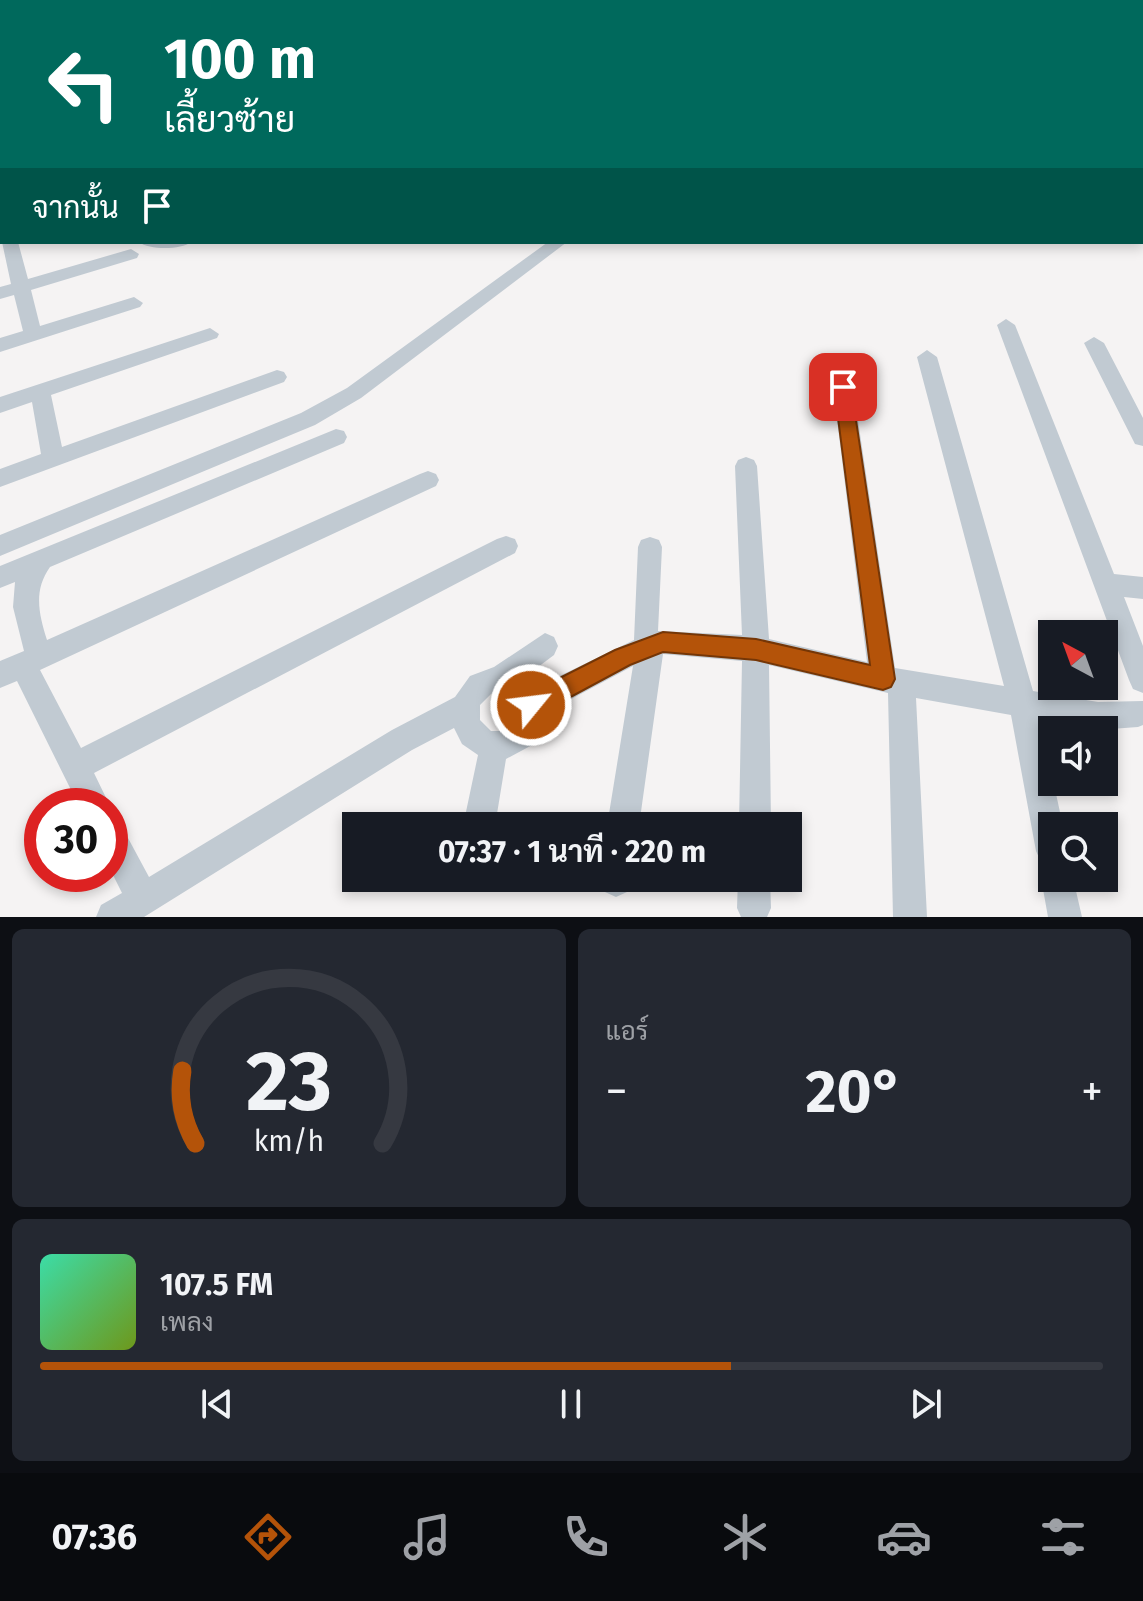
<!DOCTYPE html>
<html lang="th">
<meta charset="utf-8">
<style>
:root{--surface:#171b24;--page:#242831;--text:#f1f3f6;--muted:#9ea1a6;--line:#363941;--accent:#b45309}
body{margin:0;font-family:"Fira Sans",Sarabun,sans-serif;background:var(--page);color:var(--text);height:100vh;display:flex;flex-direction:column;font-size:30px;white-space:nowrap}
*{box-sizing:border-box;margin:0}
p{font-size:26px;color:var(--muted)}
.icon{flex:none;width:44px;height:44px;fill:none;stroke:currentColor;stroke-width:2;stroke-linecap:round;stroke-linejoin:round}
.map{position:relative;height:917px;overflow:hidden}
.drawer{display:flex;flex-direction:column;gap:12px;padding:12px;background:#0d0f14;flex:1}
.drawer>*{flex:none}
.banner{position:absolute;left:0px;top:0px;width:1144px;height:244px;box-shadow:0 4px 12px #0003;background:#00695c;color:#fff;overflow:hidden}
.needle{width:52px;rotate:319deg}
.controls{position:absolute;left:1038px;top:620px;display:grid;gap:16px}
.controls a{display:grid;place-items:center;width:80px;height:80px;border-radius:0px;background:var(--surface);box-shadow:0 4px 12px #0003;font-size:40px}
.speed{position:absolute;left:24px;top:788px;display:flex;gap:16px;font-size:40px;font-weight:700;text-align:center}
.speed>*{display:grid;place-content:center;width:104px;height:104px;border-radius:50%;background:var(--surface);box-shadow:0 4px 12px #0003;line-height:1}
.speed .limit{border:12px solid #d22;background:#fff;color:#111}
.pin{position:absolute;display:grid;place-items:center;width:68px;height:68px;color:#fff;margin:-34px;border-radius:16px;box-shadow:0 4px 12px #0006}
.me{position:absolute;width:88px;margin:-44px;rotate:61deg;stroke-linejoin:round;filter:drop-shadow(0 0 6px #0008)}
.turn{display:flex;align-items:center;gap:28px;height:168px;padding:0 32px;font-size:36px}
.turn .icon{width:104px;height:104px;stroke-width:2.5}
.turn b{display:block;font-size:56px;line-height:68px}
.then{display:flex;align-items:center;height:76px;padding:0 32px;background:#0003;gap:16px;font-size:30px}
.big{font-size:60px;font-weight:700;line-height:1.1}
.drawer .widget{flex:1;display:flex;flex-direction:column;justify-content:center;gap:12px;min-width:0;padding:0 28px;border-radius:12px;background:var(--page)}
.drawer .dial{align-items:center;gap:0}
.dial svg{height:208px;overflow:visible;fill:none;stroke:var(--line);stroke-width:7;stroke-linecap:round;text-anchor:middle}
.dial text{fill:var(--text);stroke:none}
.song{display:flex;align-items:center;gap:24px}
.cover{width:96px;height:96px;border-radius:12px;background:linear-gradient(135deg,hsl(160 70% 55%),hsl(80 70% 35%))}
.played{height:8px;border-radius:4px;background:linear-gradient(90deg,var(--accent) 65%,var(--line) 65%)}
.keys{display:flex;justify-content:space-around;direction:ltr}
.heat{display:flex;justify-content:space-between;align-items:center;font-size:44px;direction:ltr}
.drawer .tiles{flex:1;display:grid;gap:12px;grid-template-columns:1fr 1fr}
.widget:last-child{grid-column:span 2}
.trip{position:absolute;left:342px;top:812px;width:460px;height:80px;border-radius:0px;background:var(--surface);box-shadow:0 4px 12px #0003;font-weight:700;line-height:80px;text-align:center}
.dock{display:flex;height:128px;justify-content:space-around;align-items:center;background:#090b0e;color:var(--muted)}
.dock .icon{width:56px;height:56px}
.dock .active{color:var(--accent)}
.dock b{font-size:36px;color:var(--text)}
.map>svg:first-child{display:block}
</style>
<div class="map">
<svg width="1143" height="917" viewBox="0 0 1143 917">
<rect width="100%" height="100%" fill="#f5f3f3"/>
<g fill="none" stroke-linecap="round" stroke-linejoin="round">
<!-- canal -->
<path fill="#90daee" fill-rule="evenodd" d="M 307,0 L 319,0 L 306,2 Z
M 489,0 L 501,0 L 488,2 Z"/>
<!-- minor -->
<path fill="#c1cad2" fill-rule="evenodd" d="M 518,0 L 534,0 L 535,2 L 519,2 Z
M 788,0 L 803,0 L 804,2 L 789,2 Z
M 0,42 L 2,43 L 2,51 L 0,50 Z
M 0,107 L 2,107 L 0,116 Z
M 0,174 L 2,175 L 2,185 L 0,184 Z
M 0,200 L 2,200 L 2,210 L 0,210 Z
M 2,242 L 18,242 L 28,279 L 131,249 L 139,254 L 137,258 L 31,290 L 40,326 L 134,297 L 143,303 L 140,307 L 0,352 L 0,338 L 23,331 L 14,295 L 0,299 L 0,287 L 11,284 Z
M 139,242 L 191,242 C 181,250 149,250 139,242 Z
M 548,242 L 567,242 L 361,398 L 315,425 L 0,556 L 0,535 L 301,413 L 347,388 Z
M 1006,319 L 1015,325 L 1114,574 L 1143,577 L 1143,599 L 1124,597 L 1143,646 L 1143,693 L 1133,689 L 1129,680 L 997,325 Z
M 210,328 L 219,334 L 217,338 L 51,395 L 62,447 L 277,370 L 284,372 L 287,377 L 284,382 L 0,487 L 0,469 L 41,454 L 32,402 L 0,413 L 0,397 Z
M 1094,337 L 1104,343 L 1143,418 L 1143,446 L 1135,444 L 1084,343 Z
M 927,350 L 937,357 L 1033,691 L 1098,702 L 1143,701 L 1143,725 L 1138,727 L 1097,730 L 1040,720 L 1063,826 L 1052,826 L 1052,878 L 1073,878 L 1082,917 L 1048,917 L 1041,878 L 1048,865 L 1041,862 L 1036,851 L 1011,715 L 916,698 L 927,917 L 893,917 L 888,693 L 769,665 L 771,826 L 739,826 L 742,661 L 663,654 L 639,826 L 607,826 L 633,666 L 545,713 L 534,744 L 506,759 L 495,826 L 463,826 L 478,755 L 462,744 L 454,728 L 412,750 L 144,917 L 96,917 L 101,905 L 122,893 L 110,869 L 110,820 L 121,825 L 149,877 L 392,730 L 455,697 L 470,676 L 494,667 L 545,633 L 554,637 L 558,646 L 554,655 L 526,676 L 537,687 L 634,640 L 638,547 L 641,540 L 650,537 L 659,540 L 662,547 L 658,631 L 742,635 L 735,466 L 738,460 L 746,457 L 754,460 L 757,466 L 769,639 L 867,662 L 833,387 L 836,382 L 850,382 L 853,387 L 895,668 L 1004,686 L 917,357 ZM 491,694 L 505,694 L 516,705 L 516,720 L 505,731 L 491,731 L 480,720 L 480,705 Z
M 336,429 L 344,431 L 347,437 L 344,443 L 50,567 C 33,591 39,614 47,640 L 420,474 L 428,471 L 436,474 L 439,480 L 436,486 L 40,670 L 81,748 L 497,539 L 506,536 L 515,539 L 518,546 L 515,553 L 94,773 L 110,806 L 110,807 L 79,806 L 17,681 L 0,688 L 0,661 L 24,651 L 13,607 L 15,582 L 0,588 L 0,566 Z
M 600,878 L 632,878 L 627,892 L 616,897 L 605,892 Z
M 738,878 L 770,878 L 771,908 L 767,917 L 741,917 L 737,908 Z"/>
</g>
<!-- route -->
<path fill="#b45309" stroke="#753606" stroke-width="2" d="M 843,381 L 851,387 L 895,679 L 891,687 L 883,690 L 756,660 L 663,652 L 630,665 L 539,714 L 531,717 L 522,714 L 519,705 L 522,697 L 615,650 L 663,632 L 756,639 L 870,665 L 834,387 Z"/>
</svg>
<div class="controls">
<a><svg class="needle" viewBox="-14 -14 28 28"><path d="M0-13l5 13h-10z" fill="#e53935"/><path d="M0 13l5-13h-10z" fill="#9ea1a6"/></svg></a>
<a><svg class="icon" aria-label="sound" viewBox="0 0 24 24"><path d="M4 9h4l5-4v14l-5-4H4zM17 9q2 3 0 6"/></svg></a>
<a><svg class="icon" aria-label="search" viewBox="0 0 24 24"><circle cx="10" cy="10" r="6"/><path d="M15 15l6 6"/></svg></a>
</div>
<div class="speed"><div class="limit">30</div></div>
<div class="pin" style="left:843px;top:387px;background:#d93025"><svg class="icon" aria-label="arrive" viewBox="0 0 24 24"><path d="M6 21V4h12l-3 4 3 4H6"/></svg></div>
<svg class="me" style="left:531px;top:705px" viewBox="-20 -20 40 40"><circle r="17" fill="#b45309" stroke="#fff" stroke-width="3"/><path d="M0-11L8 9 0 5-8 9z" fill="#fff"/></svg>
<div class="trip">07:37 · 1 นาที · 220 m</div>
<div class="banner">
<div class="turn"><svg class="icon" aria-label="left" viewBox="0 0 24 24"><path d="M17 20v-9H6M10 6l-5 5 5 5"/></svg><div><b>100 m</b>เลี้ยวซ้าย</div></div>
<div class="then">จากนั้น<svg class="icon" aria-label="arrive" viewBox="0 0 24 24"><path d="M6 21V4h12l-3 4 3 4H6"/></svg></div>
</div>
</div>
<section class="drawer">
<div class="tiles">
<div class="widget dial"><svg viewBox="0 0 100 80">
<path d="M14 69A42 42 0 1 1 86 69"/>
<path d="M14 69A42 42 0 0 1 9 41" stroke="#b45309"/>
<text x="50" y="56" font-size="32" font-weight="700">23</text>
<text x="50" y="72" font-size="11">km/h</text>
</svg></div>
<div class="widget"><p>แอร์</p>
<div class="heat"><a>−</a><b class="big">20°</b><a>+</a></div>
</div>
<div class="widget">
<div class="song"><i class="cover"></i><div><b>107.5 FM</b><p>เพลง</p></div></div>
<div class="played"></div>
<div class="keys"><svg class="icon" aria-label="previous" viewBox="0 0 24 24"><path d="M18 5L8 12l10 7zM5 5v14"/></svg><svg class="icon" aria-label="pause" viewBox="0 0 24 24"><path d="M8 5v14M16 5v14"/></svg><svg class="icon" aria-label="next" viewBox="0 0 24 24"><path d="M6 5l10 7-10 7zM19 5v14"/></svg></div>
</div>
</div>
</section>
<nav class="dock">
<b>07:36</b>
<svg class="icon active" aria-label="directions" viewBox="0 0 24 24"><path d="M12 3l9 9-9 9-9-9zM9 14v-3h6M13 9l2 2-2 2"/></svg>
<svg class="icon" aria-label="music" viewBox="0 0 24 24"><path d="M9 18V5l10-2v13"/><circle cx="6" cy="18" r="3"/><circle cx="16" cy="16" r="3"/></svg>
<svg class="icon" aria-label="phone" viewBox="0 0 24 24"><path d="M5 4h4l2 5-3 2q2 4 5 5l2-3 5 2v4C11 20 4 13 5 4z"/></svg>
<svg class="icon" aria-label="climate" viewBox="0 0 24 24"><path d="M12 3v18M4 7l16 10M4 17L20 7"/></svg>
<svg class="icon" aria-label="car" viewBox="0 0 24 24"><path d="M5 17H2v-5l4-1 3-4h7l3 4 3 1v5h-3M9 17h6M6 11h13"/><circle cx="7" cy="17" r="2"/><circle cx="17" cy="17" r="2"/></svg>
<svg class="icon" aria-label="filters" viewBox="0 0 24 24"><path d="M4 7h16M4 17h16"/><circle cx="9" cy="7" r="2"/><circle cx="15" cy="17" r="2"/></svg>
</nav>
